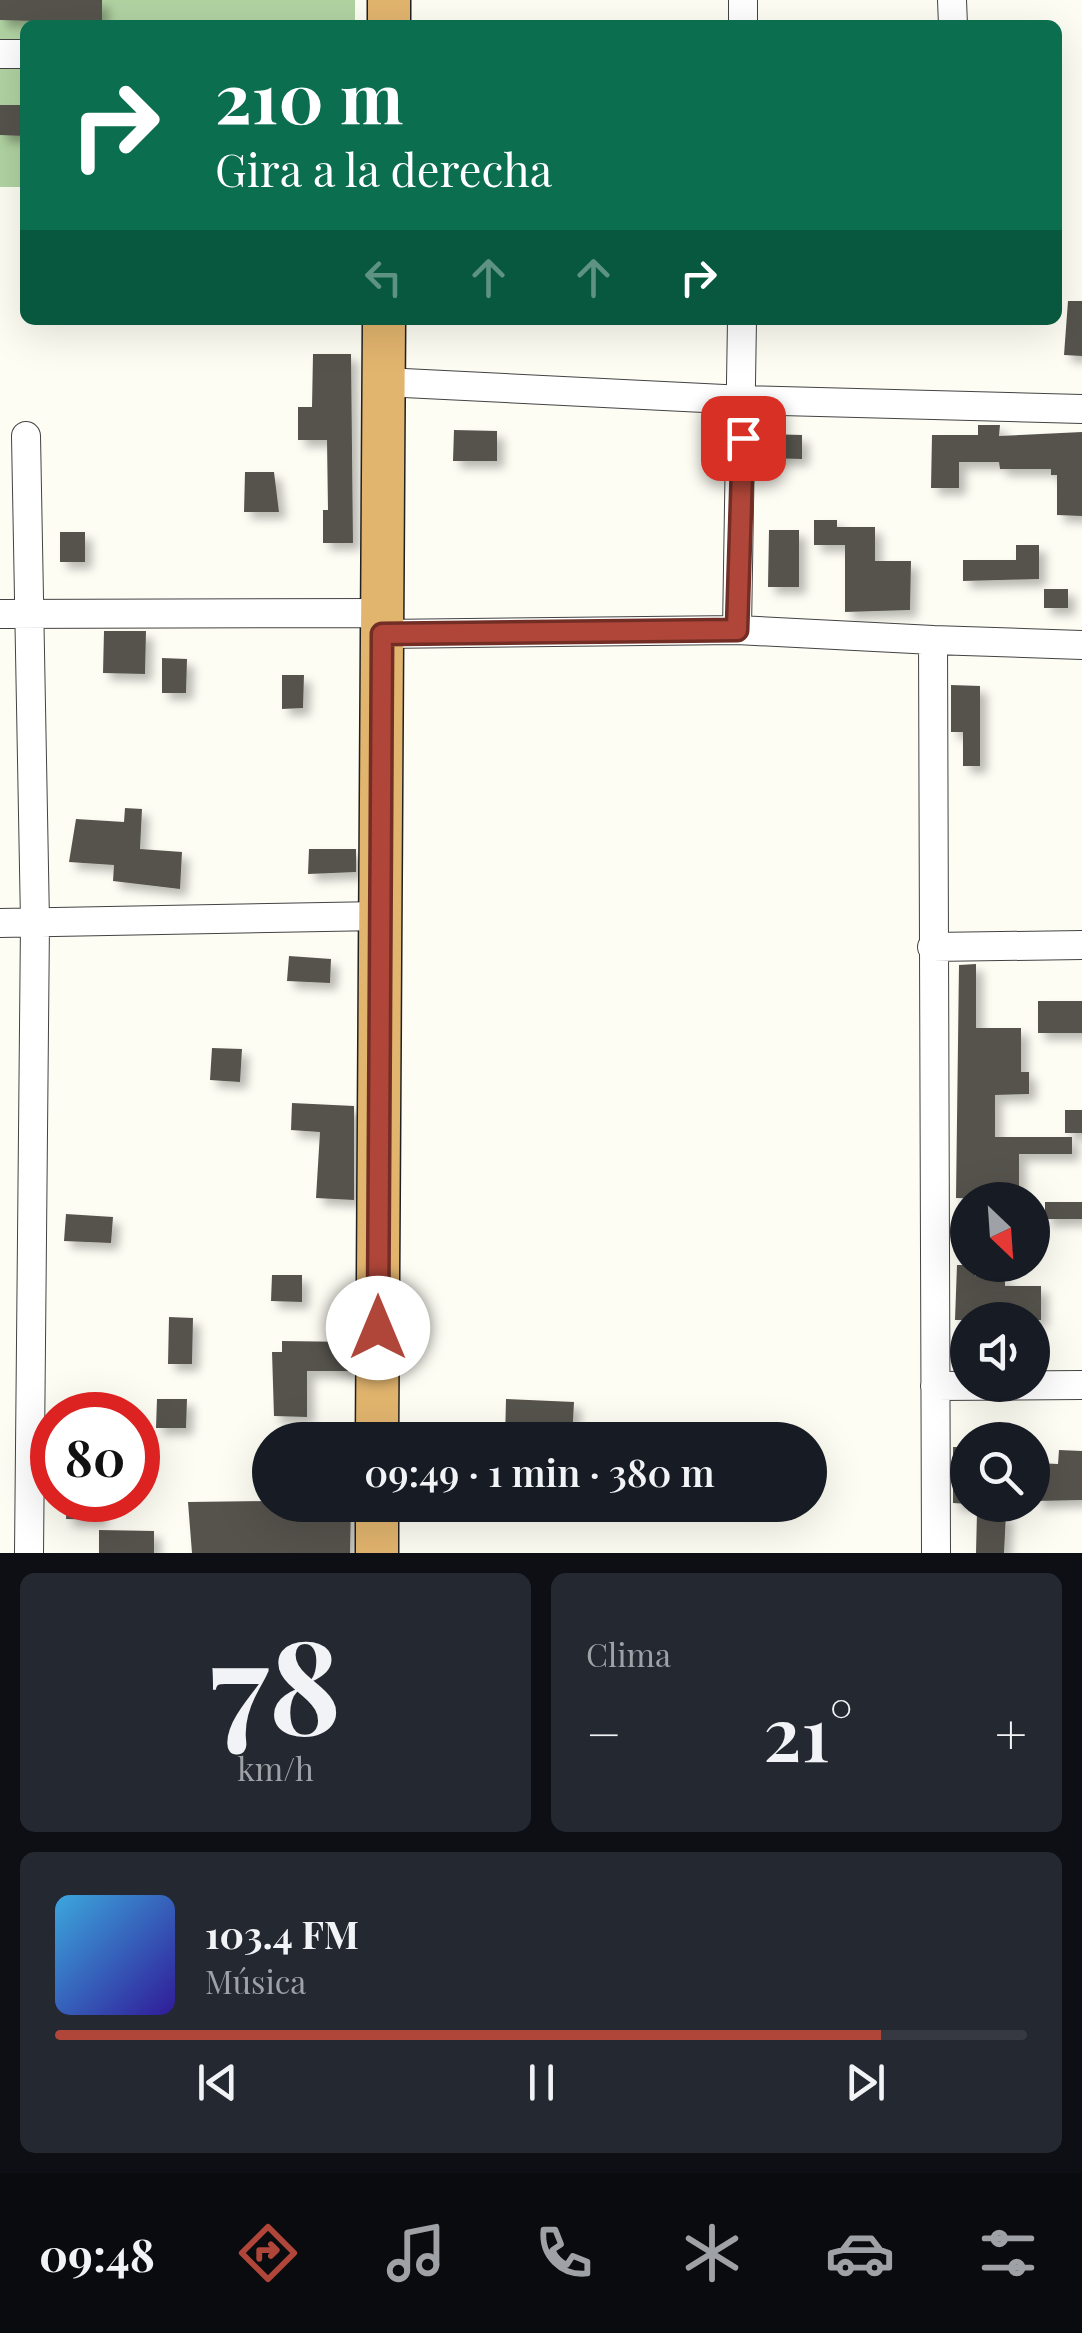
<!DOCTYPE html>
<html lang="es">
<meta charset="utf-8">
<style>
:root{--surface:#171b24;--page:#242831;--text:#f1f3f6;--muted:#9ea1a6;--line:#363941;--accent:#af4639}
body{margin:0;font-family:"Playfair Display",serif;background:var(--page);color:var(--text);height:100vh;display:flex;flex-direction:column;font-size:38px;white-space:nowrap}
*{box-sizing:border-box;margin:0}
p{font-size:32px;color:var(--muted)}
.icon{flex:none;width:55px;height:55px;fill:none;stroke:currentColor;stroke-width:2;stroke-linecap:round;stroke-linejoin:round}
.map{position:relative;height:1553px;overflow:hidden}
.side{display:flex;flex-direction:column;gap:20px;padding:20px;background:#0d0f14;flex:1}
.side>*{flex:none}
.hud{position:absolute;left:20px;top:20px;width:1042px;height:305px;border-radius:15px;box-shadow:0 10px 40px #0002;background:#0b6e4f;color:#fff;overflow:hidden}
.needle{width:65px;rotate:155deg}
.buttons{position:absolute;left:950px;top:1182px;display:grid;gap:20px}
.buttons a{display:grid;place-items:center;width:100px;height:100px;border-radius:50%;background:var(--surface);box-shadow:0 10px 40px #0002;font-size:50px}
.speed{position:absolute;left:30px;top:1392px;display:flex;gap:20px;font-size:50px;font-weight:700;text-align:center}
.speed>*{display:grid;place-content:center;width:130px;height:130px;border-radius:50%;background:var(--surface);box-shadow:0 10px 40px #0002;line-height:1}
.speed .limit{border:15px solid #d22;background:#fff;color:#111}
.pin{position:absolute;display:grid;place-items:center;width:85px;height:85px;color:#fff;margin:-42px;border-radius:20px;box-shadow:0 5px 15px #0006}
.me{position:absolute;width:110px;margin:-55px;rotate:0deg;stroke-linejoin:round;filter:drop-shadow(0 0 8px #0008)}
.turn{display:flex;align-items:center;gap:35px;height:210px;padding:0 30px;font-size:45px}
.turn .icon{width:130px;height:130px;stroke-width:2.5}
.turn b{display:block;font-size:70px;line-height:85px}
.lanes{display:flex;align-items:center;height:95px;padding:0 30px;background:#0003;justify-content:center;gap:50px;direction:ltr}
.lanes .off{opacity:.35}
.big{font-size:75px;font-weight:600;line-height:1.1}
.side .card{flex:1;display:flex;flex-direction:column;justify-content:center;gap:15px;min-width:0;padding:0 35px;border-radius:15px;background:var(--page)}
.side .dial{align-items:center;gap:0}
.dial b{font-size:130px;line-height:1}
.song{display:flex;align-items:center;gap:30px}
.cover{width:120px;height:120px;border-radius:15px;background:linear-gradient(135deg,hsl(200 70% 55%),hsl(250 70% 35%))}
.played{height:10px;border-radius:5px;background:linear-gradient(90deg,var(--accent) 85%,var(--line) 85%)}
.keys{display:flex;justify-content:space-around;direction:ltr}
.heat{display:flex;justify-content:space-between;align-items:center;font-size:55px;direction:ltr}
.side .tiles{flex:1;display:grid;gap:20px;grid-template-columns:1fr 1fr}
.card:last-child{grid-column:span 2}
.trip{position:absolute;left:252px;top:1422px;width:575px;height:100px;border-radius:50px;background:var(--surface);box-shadow:0 10px 40px #0002;font-weight:600;line-height:100px;text-align:center}
.tabs{display:flex;height:160px;justify-content:space-around;align-items:center;background:#090b0e;color:var(--muted)}
.tabs .icon{width:70px;height:70px}
.tabs .selected{color:var(--accent)}
.tabs b{font-size:45px;color:var(--text)}
.map>svg:first-child{display:block}
</style>
<div class="map">
<svg width="1082" height="1553" viewBox="0 0 1082 1553">
<defs>
<filter id="shadow"><feDropShadow dx="7" dy="7" stdDeviation="5" flood-color="#0004"/></filter>
</defs>
<rect width="100%" height="100%" fill="#fdfdf4"/>
<!-- forest -->
<path fill="#b1d3a2" d="M 0,0 L 355,0 L 355,25 L 25,25 L 25,187 L 0,187 Z"/>
<!-- building -->
<path fill="#57534e" filter="url(#shadow)" d="M 0,0 L 102,0 L 102,23 L 0,20 Z
M 0,105 L 25,105 L 25,136 L 0,135 Z
M 1068,301 L 1082,301 L 1082,356 L 1064,355 Z
M 313,354 L 351,354 L 353,543 L 323,543 L 323,510 L 328,510 L 327,440 L 298,440 L 298,407 L 312,407 Z
M 978,425 L 1000,425 L 999,436 L 1082,432 L 1082,516 L 1057,515 L 1057,475 L 1051,475 L 1051,469 L 1000,469 L 999,462 L 959,462 L 959,488 L 931,488 L 932,435 L 978,435 Z
M 454,430 L 497,431 L 497,461 L 453,461 Z
M 765,434 L 802,435 L 802,459 L 765,458 Z
M 245,472 L 274,472 L 279,512 L 244,512 Z
M 814,520 L 837,520 L 837,527 L 875,527 L 875,561 L 911,561 L 910,610 L 845,612 L 845,545 L 814,545 Z
M 769,530 L 799,530 L 799,587 L 768,587 Z
M 60,532 L 85,532 L 85,562 L 60,562 Z
M 1016,545 L 1039,545 L 1039,579 L 963,581 L 963,560 L 1016,560 Z
M 1044,589 L 1068,589 L 1068,608 L 1044,608 Z
M 104,631 L 146,631 L 145,674 L 103,673 Z
M 162,658 L 187,659 L 186,693 L 162,693 Z
M 282,675 L 304,675 L 303,708 L 282,709 Z
M 951,685 L 980,686 L 980,766 L 963,766 L 963,732 L 951,732 Z
M 125,808 L 142,809 L 140,849 L 182,852 L 180,889 L 113,881 L 114,865 L 69,862 L 76,819 L 124,822 Z
M 309,849 L 356,849 L 356,872 L 308,874 Z
M 289,956 L 331,959 L 330,983 L 287,981 Z
M 976,964 L 976,1028 L 1021,1028 L 1021,1072 L 1029,1072 L 1029,1094 L 995,1095 L 995,1137 L 1072,1137 L 1072,1154 L 1019,1154 L 1019,1200 L 956,1198 L 959,965 Z
M 1038,1001 L 1082,1001 L 1082,1033 L 1038,1033 Z
M 212,1048 L 242,1049 L 240,1082 L 210,1080 Z
M 292,1103 L 354,1106 L 354,1200 L 316,1198 L 320,1132 L 291,1130 Z
M 1065,1110 L 1082,1110 L 1082,1133 L 1065,1133 Z
M 1045,1202 L 1082,1202 L 1082,1219 L 1045,1219 Z
M 66,1214 L 113,1217 L 111,1243 L 64,1241 Z
M 957,1265 L 976,1265 L 975,1276 L 1005,1276 L 1005,1286 L 1041,1286 L 1041,1320 L 955,1320 Z
M 272,1275 L 302,1275 L 302,1302 L 271,1301 Z
M 169,1317 L 193,1318 L 192,1364 L 168,1364 Z
M 282,1341 L 353,1342 L 352,1371 L 307,1371 L 307,1417 L 274,1416 L 272,1352 L 282,1352 Z
M 157,1399 L 187,1399 L 186,1428 L 156,1428 Z
M 506,1399 L 574,1402 L 572,1440 L 505,1440 Z
M 953,1447 L 968,1447 L 968,1504 L 953,1503 Z
M 1059,1450 L 1082,1451 L 1082,1500 L 1035,1501 L 1037,1463 L 1058,1464 Z
M 67,1500 L 101,1500 L 100,1520 L 66,1519 Z
M 270,1501 L 270,1505 L 351,1505 L 350,1553 L 192,1553 L 188,1502 Z
M 977,1512 L 1006,1513 L 1004,1553 L 976,1553 Z
M 99,1530 L 154,1531 L 154,1553 L 99,1553 Z"/>
<g fill="none" stroke-linecap="round" stroke-linejoin="round">
<!-- minor casing -->
<g stroke="#434343" stroke-width="30">
<path id="minor" d="M 952,0 L 953,25
M 743,25 L 743,0
M 0,54 L 25,54
M 384,382 L 744,400 L 1082,409
M 26,436 L 35,922 L 29,1553
M 0,614 L 382,613
M 737,630 L 742,320
M 382,634 L 737,630 L 933,640 L 936,1553
M 933,640 L 1082,645
M 0,923 L 380,916
M 932,947 L 1082,945
M 935,1386 L 1082,1385"/>
</g>
<!-- highway casing -->
<g stroke="#212121" stroke-width="45">
<path id="highway" d="M 389,25 L 389,0
M 377,1440 L 384,320
M 377,1553 L 377,1505"/>
</g>
<!-- minor -->
<use href="#minor" stroke="#fff" stroke-width="28"/>
<!-- highway -->
<use href="#highway" stroke="#e2b56e" stroke-width="42"/>
</g>
<g fill="none" stroke-linecap="round" stroke-linejoin="round">
<!-- route casing -->
<g stroke="#722e25" stroke-width="25">
<path id="route" d="M 378,1328 L 382,634 L 737,630 L 743,438"/>
</g>
<!-- route -->
<use href="#route" stroke="#af4639" stroke-width="18"/>
</g>
</svg>
<div class="buttons">
<a><svg class="needle" viewBox="-14 -14 28 28"><path d="M0-13l5 13h-10z" fill="#e53935"/><path d="M0 13l5-13h-10z" fill="#9ea1a6"/></svg></a>
<a><svg class="icon" aria-label="sound" viewBox="0 0 24 24"><path d="M4 9h4l5-4v14l-5-4H4zM17 9q2 3 0 6"/></svg></a>
<a><svg class="icon" aria-label="search" viewBox="0 0 24 24"><circle cx="10" cy="10" r="6"/><path d="M15 15l6 6"/></svg></a>
</div>
<div class="speed"><div class="limit">80</div></div>
<div class="pin" style="left:743px;top:438px;background:#d93025"><svg class="icon" aria-label="arrive" viewBox="0 0 24 24"><path d="M6 21V4h12l-3 4 3 4H6"/></svg></div>
<svg class="me" style="left:378px;top:1328px" viewBox="-20 -20 40 40"><circle r="19" fill="#fff"/><path d="M0-13L10 11 0 6-10 11z" fill="#af4639"/></svg>
<div class="trip">09:49 · 1 min · 380 m</div>
<div class="hud">
<div class="turn"><svg class="icon" aria-label="right" viewBox="0 0 24 24"><path d="M7 20v-9h11M14 6l5 5-5 5"/></svg><div><b>210 m</b>Gira a la derecha</div></div>
<div class="lanes"><svg class="icon off" aria-label="left" viewBox="0 0 24 24"><path d="M17 20v-9H6M10 6l-5 5 5 5"/></svg><svg class="icon off" aria-label="ahead" viewBox="0 0 24 24"><path d="M12 20V5M6 11l6-6 6 6"/></svg><svg class="icon off" aria-label="ahead" viewBox="0 0 24 24"><path d="M12 20V5M6 11l6-6 6 6"/></svg><svg class="icon" aria-label="right" viewBox="0 0 24 24"><path d="M7 20v-9h11M14 6l5 5-5 5"/></svg></div>
</div>
</div>
<section class="side">
<div class="tiles">
<div class="card dial"><b>78</b><p>km/h</p></div>
<div class="card"><p>Clima</p>
<div class="heat"><a>−</a><b class="big">21°</b><a>+</a></div>
</div>
<div class="card">
<div class="song"><i class="cover"></i><div><b>103.4 FM</b><p>Música</p></div></div>
<div class="played"></div>
<div class="keys"><svg class="icon" aria-label="previous" viewBox="0 0 24 24"><path d="M18 5L8 12l10 7zM5 5v14"/></svg><svg class="icon" aria-label="pause" viewBox="0 0 24 24"><path d="M8 5v14M16 5v14"/></svg><svg class="icon" aria-label="next" viewBox="0 0 24 24"><path d="M6 5l10 7-10 7zM19 5v14"/></svg></div>
</div>
</div>
</section>
<nav class="tabs">
<b>09:48</b>
<svg class="icon selected" aria-label="directions" viewBox="0 0 24 24"><path d="M12 3l9 9-9 9-9-9zM9 14v-3h6M13 9l2 2-2 2"/></svg>
<svg class="icon" aria-label="music" viewBox="0 0 24 24"><path d="M9 18V5l10-2v13"/><circle cx="6" cy="18" r="3"/><circle cx="16" cy="16" r="3"/></svg>
<svg class="icon" aria-label="phone" viewBox="0 0 24 24"><path d="M5 4h4l2 5-3 2q2 4 5 5l2-3 5 2v4C11 20 4 13 5 4z"/></svg>
<svg class="icon" aria-label="climate" viewBox="0 0 24 24"><path d="M12 3v18M4 7l16 10M4 17L20 7"/></svg>
<svg class="icon" aria-label="car" viewBox="0 0 24 24"><path d="M5 17H2v-5l4-1 3-4h7l3 4 3 1v5h-3M9 17h6M6 11h13"/><circle cx="7" cy="17" r="2"/><circle cx="17" cy="17" r="2"/></svg>
<svg class="icon" aria-label="filters" viewBox="0 0 24 24"><path d="M4 7h16M4 17h16"/><circle cx="9" cy="7" r="2"/><circle cx="15" cy="17" r="2"/></svg>
</nav>
